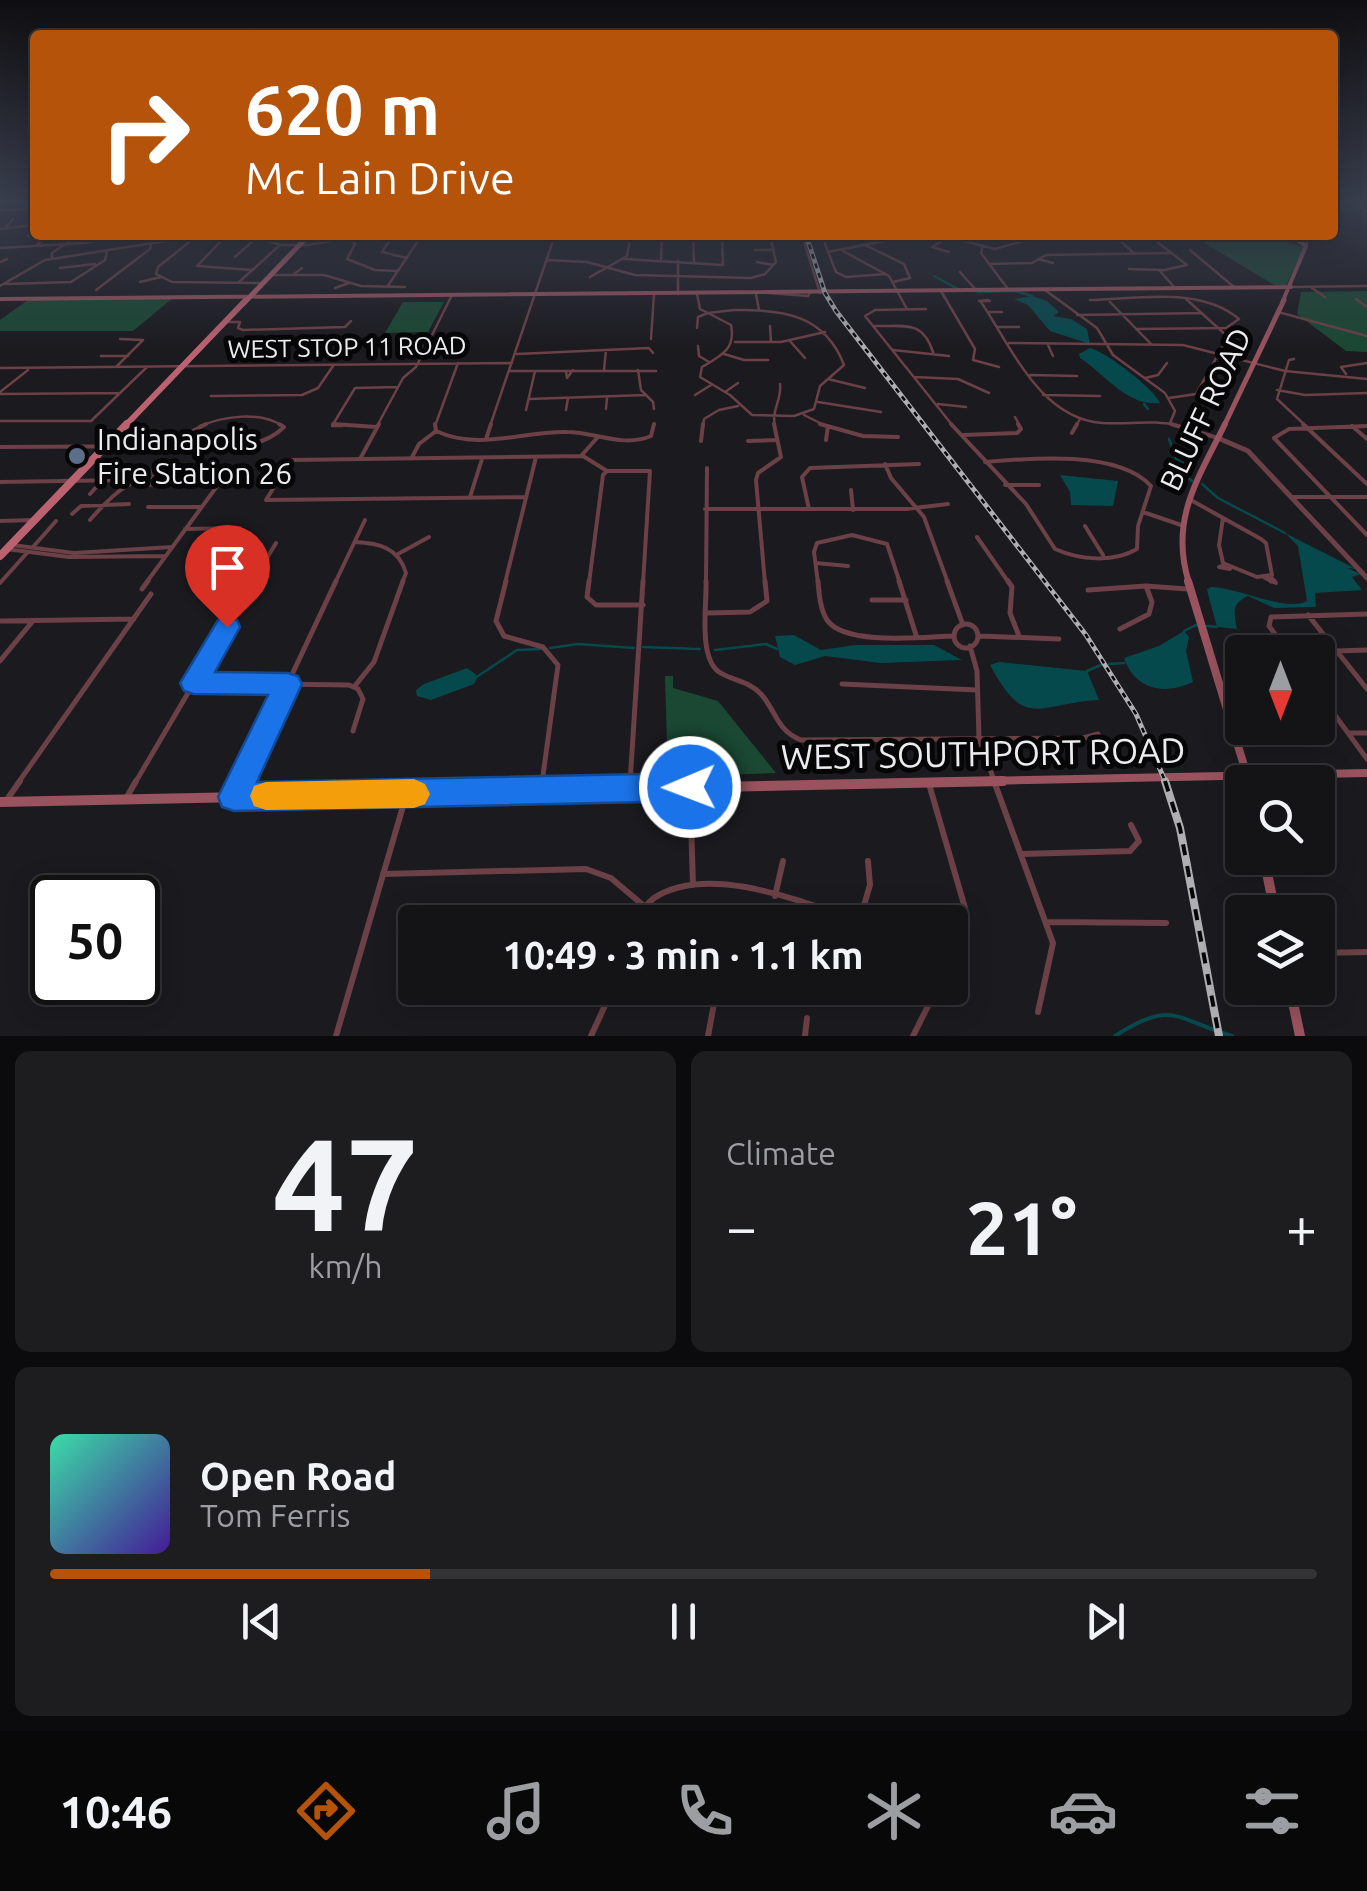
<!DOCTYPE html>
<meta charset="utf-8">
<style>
:root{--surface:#141417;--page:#1d1d20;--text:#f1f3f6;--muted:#9d9ea1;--line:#333336;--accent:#b45309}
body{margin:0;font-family:Ubuntu,sans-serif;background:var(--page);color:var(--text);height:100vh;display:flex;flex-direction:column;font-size:38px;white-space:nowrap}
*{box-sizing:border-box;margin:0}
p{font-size:32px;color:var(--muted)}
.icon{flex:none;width:55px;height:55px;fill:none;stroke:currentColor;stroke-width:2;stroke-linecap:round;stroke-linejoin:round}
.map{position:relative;height:1036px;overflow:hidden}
.drawer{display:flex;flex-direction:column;gap:15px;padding:15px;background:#0b0b0d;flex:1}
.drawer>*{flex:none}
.banner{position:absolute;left:30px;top:30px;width:1308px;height:210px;border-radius:10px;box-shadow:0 5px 25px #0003,0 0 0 2px var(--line);background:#b45309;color:#fff;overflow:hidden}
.needle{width:65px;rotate:180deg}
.tools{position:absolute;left:1225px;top:635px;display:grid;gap:20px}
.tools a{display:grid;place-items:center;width:110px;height:110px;border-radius:10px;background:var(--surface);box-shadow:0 5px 25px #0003,0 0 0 2px var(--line);font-size:50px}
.speed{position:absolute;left:30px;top:875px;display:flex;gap:20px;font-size:50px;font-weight:700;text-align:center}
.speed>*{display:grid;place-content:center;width:130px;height:130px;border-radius:50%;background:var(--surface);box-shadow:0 5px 25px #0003,0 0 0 2px var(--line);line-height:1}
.speed .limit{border:5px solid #111;border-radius:15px;background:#fff;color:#111}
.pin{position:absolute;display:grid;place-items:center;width:85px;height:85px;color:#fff;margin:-102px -42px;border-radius:50% 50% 50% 0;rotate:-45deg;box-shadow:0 0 10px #0007}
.pin .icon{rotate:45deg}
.me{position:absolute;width:110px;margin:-55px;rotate:269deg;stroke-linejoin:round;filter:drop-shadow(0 0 8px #0008)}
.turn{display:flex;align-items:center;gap:35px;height:210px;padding:0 50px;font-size:45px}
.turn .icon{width:130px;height:130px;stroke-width:2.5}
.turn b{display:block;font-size:70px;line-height:85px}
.big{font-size:75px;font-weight:700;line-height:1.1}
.drawer .widget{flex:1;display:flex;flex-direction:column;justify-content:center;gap:15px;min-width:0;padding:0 35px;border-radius:15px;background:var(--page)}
.drawer .dial{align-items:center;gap:0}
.dial b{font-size:130px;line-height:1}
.song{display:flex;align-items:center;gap:30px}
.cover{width:120px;height:120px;border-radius:15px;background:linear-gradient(135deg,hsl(160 70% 55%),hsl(260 70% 35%))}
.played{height:10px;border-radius:5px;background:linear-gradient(90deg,var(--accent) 30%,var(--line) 30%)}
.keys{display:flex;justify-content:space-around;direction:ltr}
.heat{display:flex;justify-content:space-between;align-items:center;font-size:55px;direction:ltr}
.drawer .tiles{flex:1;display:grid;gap:15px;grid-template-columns:1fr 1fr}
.widget:last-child{grid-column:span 2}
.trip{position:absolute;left:398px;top:905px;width:570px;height:100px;border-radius:10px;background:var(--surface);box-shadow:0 5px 25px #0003,0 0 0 2px var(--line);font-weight:700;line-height:100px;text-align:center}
.dock{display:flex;height:160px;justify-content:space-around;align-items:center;background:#080809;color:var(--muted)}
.dock .icon{width:70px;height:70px}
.dock .current{color:var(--accent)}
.dock b{font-size:45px;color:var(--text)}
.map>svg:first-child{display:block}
</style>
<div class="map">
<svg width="1367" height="1036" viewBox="0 0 1367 1036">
<rect width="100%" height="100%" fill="#1b1a1f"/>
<!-- green -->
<path fill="#1a4833" d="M 1166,235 L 1264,235 L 1304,247 L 1286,286 L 1274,285 L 1198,239 L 1170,239 Z
M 1367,291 L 1367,352 L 1346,351 L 1297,314 L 1301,292 Z
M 174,297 L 133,331 L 0,331 L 0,320 L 28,300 Z
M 403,302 L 444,302 L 428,332 L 385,333 Z
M 665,676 L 673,676 L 673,688 L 718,701 L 776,773 L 668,777 Z"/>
<!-- water -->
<path fill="#06494d" d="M 1032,296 L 1047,301 L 1059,312 L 1053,316 L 1071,319 L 1087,329 L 1090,344 L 1050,331 L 1028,305 L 1014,299 Z
M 1090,348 C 1104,351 1154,388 1160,403 C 1127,407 1105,374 1080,358 L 1079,354 Z
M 1060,475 L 1118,481 L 1113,506 L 1071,505 L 1070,492 Z
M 1285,533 L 1356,569 L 1347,568 L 1361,574 L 1352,577 L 1362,590 L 1315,593 L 1316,607 L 1274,608 L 1248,596 C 1231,604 1234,613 1237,629 L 1217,627 L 1208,594 L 1207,589 L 1211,587 C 1240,588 1285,612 1307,601 L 1298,546 Z
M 1184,631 L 1189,637 L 1186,651 L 1193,682 C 1163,696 1135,689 1124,658 L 1159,646 Z
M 794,635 L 821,650 L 856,645 L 934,645 L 962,660 L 881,663 L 825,656 L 795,665 L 780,657 L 775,636 Z
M 999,662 L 1087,671 L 1099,700 C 1037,703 1026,732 990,665 Z
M 467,668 L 478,676 L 474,684 L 431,700 L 417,696 L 416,690 L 424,684 Z"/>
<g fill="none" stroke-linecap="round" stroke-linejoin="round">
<!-- stream-far1 -->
<path stroke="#06494d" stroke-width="2.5" d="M 934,276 L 958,289
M 978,292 L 1015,291 L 1032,296
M 1144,404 L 1148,409
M 1169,439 L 1176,459 L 1184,464 L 1183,474 L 1192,481
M 1202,484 L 1218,498 L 1285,533
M 1207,626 L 1217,627
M 1184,631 L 1196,625
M 643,647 L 700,649
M 550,648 L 578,644 L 634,648
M 715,650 L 766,644 L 777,649
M 1109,664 L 1124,663
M 1087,671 L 1103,664
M 478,676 L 517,650 L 542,649"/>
<!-- stream -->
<path stroke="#06494d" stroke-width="4" d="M 1115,1036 C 1172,999 1175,1019 1232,1036"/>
<!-- minor-far3 -->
<path stroke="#6b4046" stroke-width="2.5" d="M 1355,204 L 1367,211
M 0,210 L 35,209
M 5,228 L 13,219
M 0,229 L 35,225
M 198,235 L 158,267 L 156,274 L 172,282 L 262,283
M 393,235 L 382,252 L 407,258
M 478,235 L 554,236
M 693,235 L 694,262
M 827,235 L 825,244 L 836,272 L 846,277
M 940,235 L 995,249 L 1023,241 L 1103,237
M 1097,235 L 1120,241 L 1135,254
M 1148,235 L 1187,265 L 1160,271 L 1175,288
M 28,236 L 36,235
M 753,237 L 771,237
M 349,238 L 355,244 L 347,259 L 375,270 L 397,271
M 947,238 L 932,247 L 949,252
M 223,239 L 197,266 L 253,270
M 271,241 L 286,235
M 37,245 L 48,235
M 867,246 L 904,264 L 910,278 L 893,282
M 0,248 L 85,243 L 128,235
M 982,248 L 981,253 L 1008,289
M 755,250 L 774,250
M 1190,250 L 1234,287
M 843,251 L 889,276 L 907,309
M 828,252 L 895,239
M 235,257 L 254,240
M 52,258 L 52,253 L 79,235
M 624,259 L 723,265 L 722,235
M 1038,259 L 1053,263
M 547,260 L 587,262 L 635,275 L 751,278 L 765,274 L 776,262 L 770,235
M 661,261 L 662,235
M 678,261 L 678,294
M 0,262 L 7,259
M 757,262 L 773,265
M 989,264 L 1032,263 L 1046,255 L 1172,253
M 60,268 L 95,264
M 1129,269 L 1162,270
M 960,272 L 977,291
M 294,274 L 302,268
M 270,275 L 324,275 L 361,286 L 405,287
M 590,277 L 627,256 L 631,235
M 846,277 L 886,274
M 140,282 L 161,277
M 239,282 L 280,245
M 6,284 L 71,282 L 105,260 L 107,251
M 0,286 L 45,260 L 166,241 L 261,239 L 281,245 L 308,245 L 364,235
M 387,287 L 422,235
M 1291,287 L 1367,286
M 335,288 L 349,283
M 1312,288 L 1325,297
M 96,290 L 150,249 L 151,244
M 1045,290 L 1097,328 L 1113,355 L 1165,393 L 1175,411 L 1170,423
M 941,291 L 975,349 L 973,360 L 999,367
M 768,293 L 808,296 L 810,293
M 697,294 L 700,309 L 708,313
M 756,294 L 759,310
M 1356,299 L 1367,307
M 988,300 L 990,301 L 979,301 Z
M 1090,300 C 1137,299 1200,286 1239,319 L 1226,328 L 1136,329
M 981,302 C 1012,348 1040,418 1102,423 C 1128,425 1154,419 1179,426
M 1110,302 L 1152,345
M 926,309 L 875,310 L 865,316 L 953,426
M 734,310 C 783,309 825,315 844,365 L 820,386 L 814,409 L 794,416 L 752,415 L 730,395 L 700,377 L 702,367 C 721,356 736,349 731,325 L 708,313 Z
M 989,312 L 1002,312
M 1278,312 L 1367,336
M 1077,315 L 1202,313
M 224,322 L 240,322 L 238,328 L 243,330 L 345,327 L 351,321
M 770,326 L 771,342
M 873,326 C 904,327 922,319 933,352
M 998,327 L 1019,327
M 697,328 L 698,317 L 708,313
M 120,339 L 143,340
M 651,339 L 654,294
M 789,340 L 805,358
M 735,342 L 781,342 L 825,332
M 1009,343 L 1183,345 L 1285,371 L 1367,379
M 1048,345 L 1053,356
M 698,346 L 699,356 L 709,362
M 893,350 L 949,356
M 517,354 L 649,348 L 653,353
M 724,354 L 744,360 L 768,360
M 101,356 L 128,356
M 1294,359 L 1289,360 L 1277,399 L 1306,426
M 116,367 L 143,340
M 0,368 L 512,363
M 604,370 L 606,350
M 638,370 L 641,390 L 653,402 L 654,409
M 510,371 L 656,371
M 566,371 L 567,378 L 573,370
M 1346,374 L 1341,367 L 1367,363
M 1030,375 L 1077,376
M 914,377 L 958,379 L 989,393
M 1145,378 L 1158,375 L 1167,363
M 828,379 L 865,388
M 1277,390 L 1305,395 L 1367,393
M 0,392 L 28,370
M 725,392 L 738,383
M 0,394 L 120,393
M 695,395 L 711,385
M 1043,395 L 1100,396
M 211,396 L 302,395 L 318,388 L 333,366
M 1169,398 L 1196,394 L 1228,337 L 1186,299
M 529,399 L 646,395
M 818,402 L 881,412
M 938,404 L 966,407
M 606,409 L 607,398
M 526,410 L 535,371
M 566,410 L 568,398
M 804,415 L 826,426
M 1015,417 L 1020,426
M 0,421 L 91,421 L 147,367
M 200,426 C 225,416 259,411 283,426
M 342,426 L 332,426 L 355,388 L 398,387
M 377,426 L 403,378 L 416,367 L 452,295
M 435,426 L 458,363
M 490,426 L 555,235
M 703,426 L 704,419 L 719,410 L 738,406
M 775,426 C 771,410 782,400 780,384
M 1076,426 L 1080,419
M 1361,426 L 1367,426"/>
<!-- minor-far2 -->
<path stroke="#6b4046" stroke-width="4" d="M 333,424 L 377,427
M 435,424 L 436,431
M 820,424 L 863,436 L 898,437
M 951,424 L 1026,504 L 1055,549 C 1080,560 1113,563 1137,549 L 1138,526 L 1151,486 C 1118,450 1031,458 985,462
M 1171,424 L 1218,438
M 1303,424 L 1367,484
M 1352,426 L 1367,439
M 1367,426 L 1289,429 L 1274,438 L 1367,535
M 436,431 C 479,451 522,431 567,432 C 596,432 622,448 651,436 L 654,424
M 1072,433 L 1077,424
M 963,435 L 1017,433 L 1021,429 L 1018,424
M 486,439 L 491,424
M 826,440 L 828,426
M 701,441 L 703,424
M 748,441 L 777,440
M 178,446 L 191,432 L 206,424
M 178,446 C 214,445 257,454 284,427 L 279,424
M 0,447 L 178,446
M 581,456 L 597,438
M 360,459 L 379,424
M 411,459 L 419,444 L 436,431
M 885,464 L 891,478 L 924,517 L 948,583
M 0,482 L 127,480
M 141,485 L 170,484
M 141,485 L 158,464
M 1005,485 L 1039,485
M 851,490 L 853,510
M 90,494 L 117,464
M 470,497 L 482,459
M 525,497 L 266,500 L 291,460 L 583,456 L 607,471 L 650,471 L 643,583
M 1292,497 L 1367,497
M 1189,499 L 1261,539 L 1266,543 L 1272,575 L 1257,577 L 1223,563 L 1219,545 L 1223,518
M 148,507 L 201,507
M 705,509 L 906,509 L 948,504
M 809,509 L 802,477 L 810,468 L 919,464
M 1143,512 L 1181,525
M 72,514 L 81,506 L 129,504
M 90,520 C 115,491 132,476 171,474
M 0,521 L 34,520
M 1085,526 L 1103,555
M 185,529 L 240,528
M 977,537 L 1009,583
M 355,542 C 379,543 399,548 406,573 L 402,583
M 12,545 L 74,553 L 172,547
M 33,547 L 56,521
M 6,549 L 69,557 L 165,556
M 398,554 L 429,537
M 816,563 L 848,566
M 1224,565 L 1219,567 L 1230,569
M 1265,578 L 1276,583 L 1270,576
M 0,583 L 26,554
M 146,583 L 226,474
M 252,583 L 276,543
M 335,583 L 365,520
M 505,583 L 536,457
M 589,583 L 603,475 L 607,471
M 706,583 L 707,468
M 765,583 L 756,480 L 758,473 L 781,457 L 774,424
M 818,583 L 814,552 L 817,543 L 852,535 L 887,544 L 900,583"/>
<!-- minor-far1 -->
<path stroke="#6b4046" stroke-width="5" d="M 506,581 L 496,621 L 504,636 L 543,647 L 558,665 L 542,783
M 589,581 L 587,597 L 596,605 L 643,605
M 706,581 C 707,605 698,657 719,672 C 733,681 749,681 761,694 C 776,711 777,731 801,740 L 1083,738 L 1098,734
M 818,581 C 819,593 820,609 827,620 C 845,646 923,637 952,636
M 899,581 L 916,635
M 947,581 L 963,625
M 1008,581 L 1012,587 L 1010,613 L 1019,636
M 1271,581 L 1274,581
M 142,589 L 148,581
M 1088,590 L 1146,586 L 1187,589
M 872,600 L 906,600
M 707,613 L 750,612 L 767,601 L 765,581
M 1308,615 L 1367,689
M 0,621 L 134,619
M954 636a12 12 0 1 1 24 0a12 12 0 1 1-24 0Z
M 1120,629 L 1149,614 L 1152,602 L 1146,586
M 980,636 L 1059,639
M 970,646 L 977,671 L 979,738 L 995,783
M 1336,651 L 1367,650
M 1255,652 L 1287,652
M 1288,652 L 1269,626 L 1271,617 L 1367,614
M 0,661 L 32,622
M 194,683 L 349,685 L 358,689 L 363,699 L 353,731
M 842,684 L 977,690
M 354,687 L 374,662 L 403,581
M 1318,692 L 1367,759
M 1348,733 L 1367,733
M 18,783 L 151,594
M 135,783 L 254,581
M 241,783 L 336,581
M 630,783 L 643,581"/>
<!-- minor -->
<path stroke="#6b4046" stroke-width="6" d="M 994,781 L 1053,943 L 1038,1012
M 929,784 L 965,908 L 963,932 L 950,962
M 630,788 L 630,781
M 541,790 L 542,781
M 690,790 L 693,885
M 236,793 L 242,781
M 128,795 L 136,781
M 8,798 L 20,781
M 1021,854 L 1130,851 L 1139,841 L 1131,825
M 383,874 L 586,869 L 611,878 L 644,906
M 775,896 L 783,861
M 634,922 C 640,914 646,904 654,898 C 709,862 805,903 860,922
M 859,922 L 870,885 L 868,861
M 1046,922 L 1166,923
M 1318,953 L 1367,952
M 336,1036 L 406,796
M 591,1036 L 613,988
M 708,1036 L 716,993
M 805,1036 L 807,1018
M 913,1036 L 937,988"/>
<!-- tertiary-far1 -->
<path stroke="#6b4046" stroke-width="2.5" d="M 802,235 L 820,293
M 1306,246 L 1310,235"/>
<!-- tertiary -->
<path stroke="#6b4046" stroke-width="5" d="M 1218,438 L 1248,451 L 1367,578"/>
<!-- secondary-far4 -->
<path stroke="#98535e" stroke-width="4" d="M 0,299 L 1291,287
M 1282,303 L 1306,246 L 1290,235"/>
<!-- secondary-far3 -->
<path stroke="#98535e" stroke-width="5" d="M 1224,426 L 1284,300"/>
<!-- secondary-far2 -->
<path stroke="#98535e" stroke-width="6" d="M 1189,583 C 1169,520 1198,479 1225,424"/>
<!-- secondary-far1 -->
<path stroke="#98535e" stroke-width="8" d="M 1188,581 L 1249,782
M 885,783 L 1367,773"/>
<!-- secondary -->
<path stroke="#98535e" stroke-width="10" d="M 0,802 L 1003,781
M 1264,858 L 1275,912
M 1290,988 L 1300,1036"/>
<!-- primary-far2 -->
<path stroke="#bb6270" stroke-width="5" d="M 244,303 L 309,235"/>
<!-- primary-far1 -->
<path stroke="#bb6270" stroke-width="6" d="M 125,426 L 246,300"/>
<!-- primary -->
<path stroke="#bb6270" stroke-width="8" d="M 0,556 L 127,424"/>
<!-- rail-far1 casing -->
<g stroke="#afaeb3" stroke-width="5">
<path id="rail-far1" d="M 806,235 L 825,293 L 836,311 L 1086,635 L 1136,714 L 1166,783"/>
</g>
<!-- rail casing -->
<g stroke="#afaeb3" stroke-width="8">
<path id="rail" d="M 1165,781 L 1180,828 L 1219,1036"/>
</g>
<!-- rail-far1 -->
<use href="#rail-far1" stroke="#060607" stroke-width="2.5" stroke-dasharray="5" stroke-linecap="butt"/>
<!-- rail -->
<use href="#rail" stroke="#060607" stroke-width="4" stroke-dasharray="11" stroke-linecap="butt"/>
</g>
<!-- sky -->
<linearGradient id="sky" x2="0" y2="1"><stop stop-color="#0f0e11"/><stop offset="0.58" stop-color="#393e4d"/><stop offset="1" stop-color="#393e4d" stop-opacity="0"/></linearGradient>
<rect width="1367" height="349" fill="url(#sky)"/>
<!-- route -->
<path fill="#1a73e8" stroke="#114b97" stroke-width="2.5" d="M 227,617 L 237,620 L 240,627 L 215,672 L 288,673 L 298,676 L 302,684 L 257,782 L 690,773 L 701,777 L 706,787 L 701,797 L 690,801 L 234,811 L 222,807 L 218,797 L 268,695 L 194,694 L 184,691 L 180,683 L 218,620 Z"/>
<!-- slow -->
<path fill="#f59e0b" d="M 414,779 L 425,784 L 430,794 L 425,804 L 414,808 L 266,810 L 254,806 L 250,796 L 254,786 L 266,782 Z"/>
<!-- markers -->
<circle fill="#5c6f8a" stroke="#060607" stroke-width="4" cx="77" cy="456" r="10"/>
<g text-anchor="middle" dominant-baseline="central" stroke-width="10" stroke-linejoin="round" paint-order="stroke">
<!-- far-street labels -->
<g font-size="25" fill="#ecebef" stroke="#060607">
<text transform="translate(347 347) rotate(-1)">WEST STOP 11 ROAD</text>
</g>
<!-- street labels -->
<g font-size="30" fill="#ecebef" stroke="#060607">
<text transform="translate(1205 409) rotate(-65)">BLUFF ROAD</text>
</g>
<!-- poi labels -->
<g font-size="30" fill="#ecebef" stroke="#060607" text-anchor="start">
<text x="97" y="439">Indianapolis<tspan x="97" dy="34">Fire Station 26</tspan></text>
</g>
<!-- near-street labels -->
<g font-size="35" fill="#ecebef" stroke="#060607">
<text transform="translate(983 753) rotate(-1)">WEST SOUTHPORT ROAD</text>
</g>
</g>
</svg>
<div class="tools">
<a><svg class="needle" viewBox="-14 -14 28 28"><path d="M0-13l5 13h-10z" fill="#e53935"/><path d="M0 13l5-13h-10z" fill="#9d9ea1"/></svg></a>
<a><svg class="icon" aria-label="search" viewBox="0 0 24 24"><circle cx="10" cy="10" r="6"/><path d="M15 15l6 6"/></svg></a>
<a><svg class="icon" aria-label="layers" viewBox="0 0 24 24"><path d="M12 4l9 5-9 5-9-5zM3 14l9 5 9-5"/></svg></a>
</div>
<div class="speed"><div class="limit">50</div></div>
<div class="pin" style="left:227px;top:627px;background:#d93025"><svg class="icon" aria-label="arrive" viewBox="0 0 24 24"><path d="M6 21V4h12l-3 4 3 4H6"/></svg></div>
<svg class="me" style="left:690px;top:787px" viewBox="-20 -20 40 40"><circle r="17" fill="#1a73e8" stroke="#fff" stroke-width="3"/><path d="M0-11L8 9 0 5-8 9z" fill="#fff"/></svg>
<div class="trip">10:49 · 3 min · 1.1 km</div>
<div class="banner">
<div class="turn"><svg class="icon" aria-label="right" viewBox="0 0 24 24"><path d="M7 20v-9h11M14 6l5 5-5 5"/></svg><div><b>620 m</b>Mc Lain Drive</div></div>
</div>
</div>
<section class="drawer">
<div class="tiles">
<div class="widget dial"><b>47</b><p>km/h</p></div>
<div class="widget"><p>Climate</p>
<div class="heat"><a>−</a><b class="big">21°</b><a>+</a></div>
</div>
<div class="widget">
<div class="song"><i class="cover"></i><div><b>Open Road</b><p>Tom Ferris</p></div></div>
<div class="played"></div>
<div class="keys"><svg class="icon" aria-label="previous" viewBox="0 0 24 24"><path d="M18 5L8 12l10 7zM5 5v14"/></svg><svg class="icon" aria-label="pause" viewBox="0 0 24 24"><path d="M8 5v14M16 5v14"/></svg><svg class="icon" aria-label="next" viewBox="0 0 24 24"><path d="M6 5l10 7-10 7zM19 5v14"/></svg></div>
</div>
</div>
</section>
<nav class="dock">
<b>10:46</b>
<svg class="icon current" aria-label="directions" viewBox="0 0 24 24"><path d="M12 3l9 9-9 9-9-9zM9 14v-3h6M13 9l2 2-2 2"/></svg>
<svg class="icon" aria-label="music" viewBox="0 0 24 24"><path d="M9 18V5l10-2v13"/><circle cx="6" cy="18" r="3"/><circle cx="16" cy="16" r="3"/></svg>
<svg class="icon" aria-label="phone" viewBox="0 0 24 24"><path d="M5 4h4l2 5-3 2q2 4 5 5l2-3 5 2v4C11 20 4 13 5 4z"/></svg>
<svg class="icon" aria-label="climate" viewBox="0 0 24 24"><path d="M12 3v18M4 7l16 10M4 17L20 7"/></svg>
<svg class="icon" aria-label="car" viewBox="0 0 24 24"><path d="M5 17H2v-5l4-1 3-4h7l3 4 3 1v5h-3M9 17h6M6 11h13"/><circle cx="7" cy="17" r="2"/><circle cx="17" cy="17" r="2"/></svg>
<svg class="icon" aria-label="filters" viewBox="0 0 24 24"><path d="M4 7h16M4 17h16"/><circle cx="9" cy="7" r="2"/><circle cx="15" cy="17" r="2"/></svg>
</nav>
